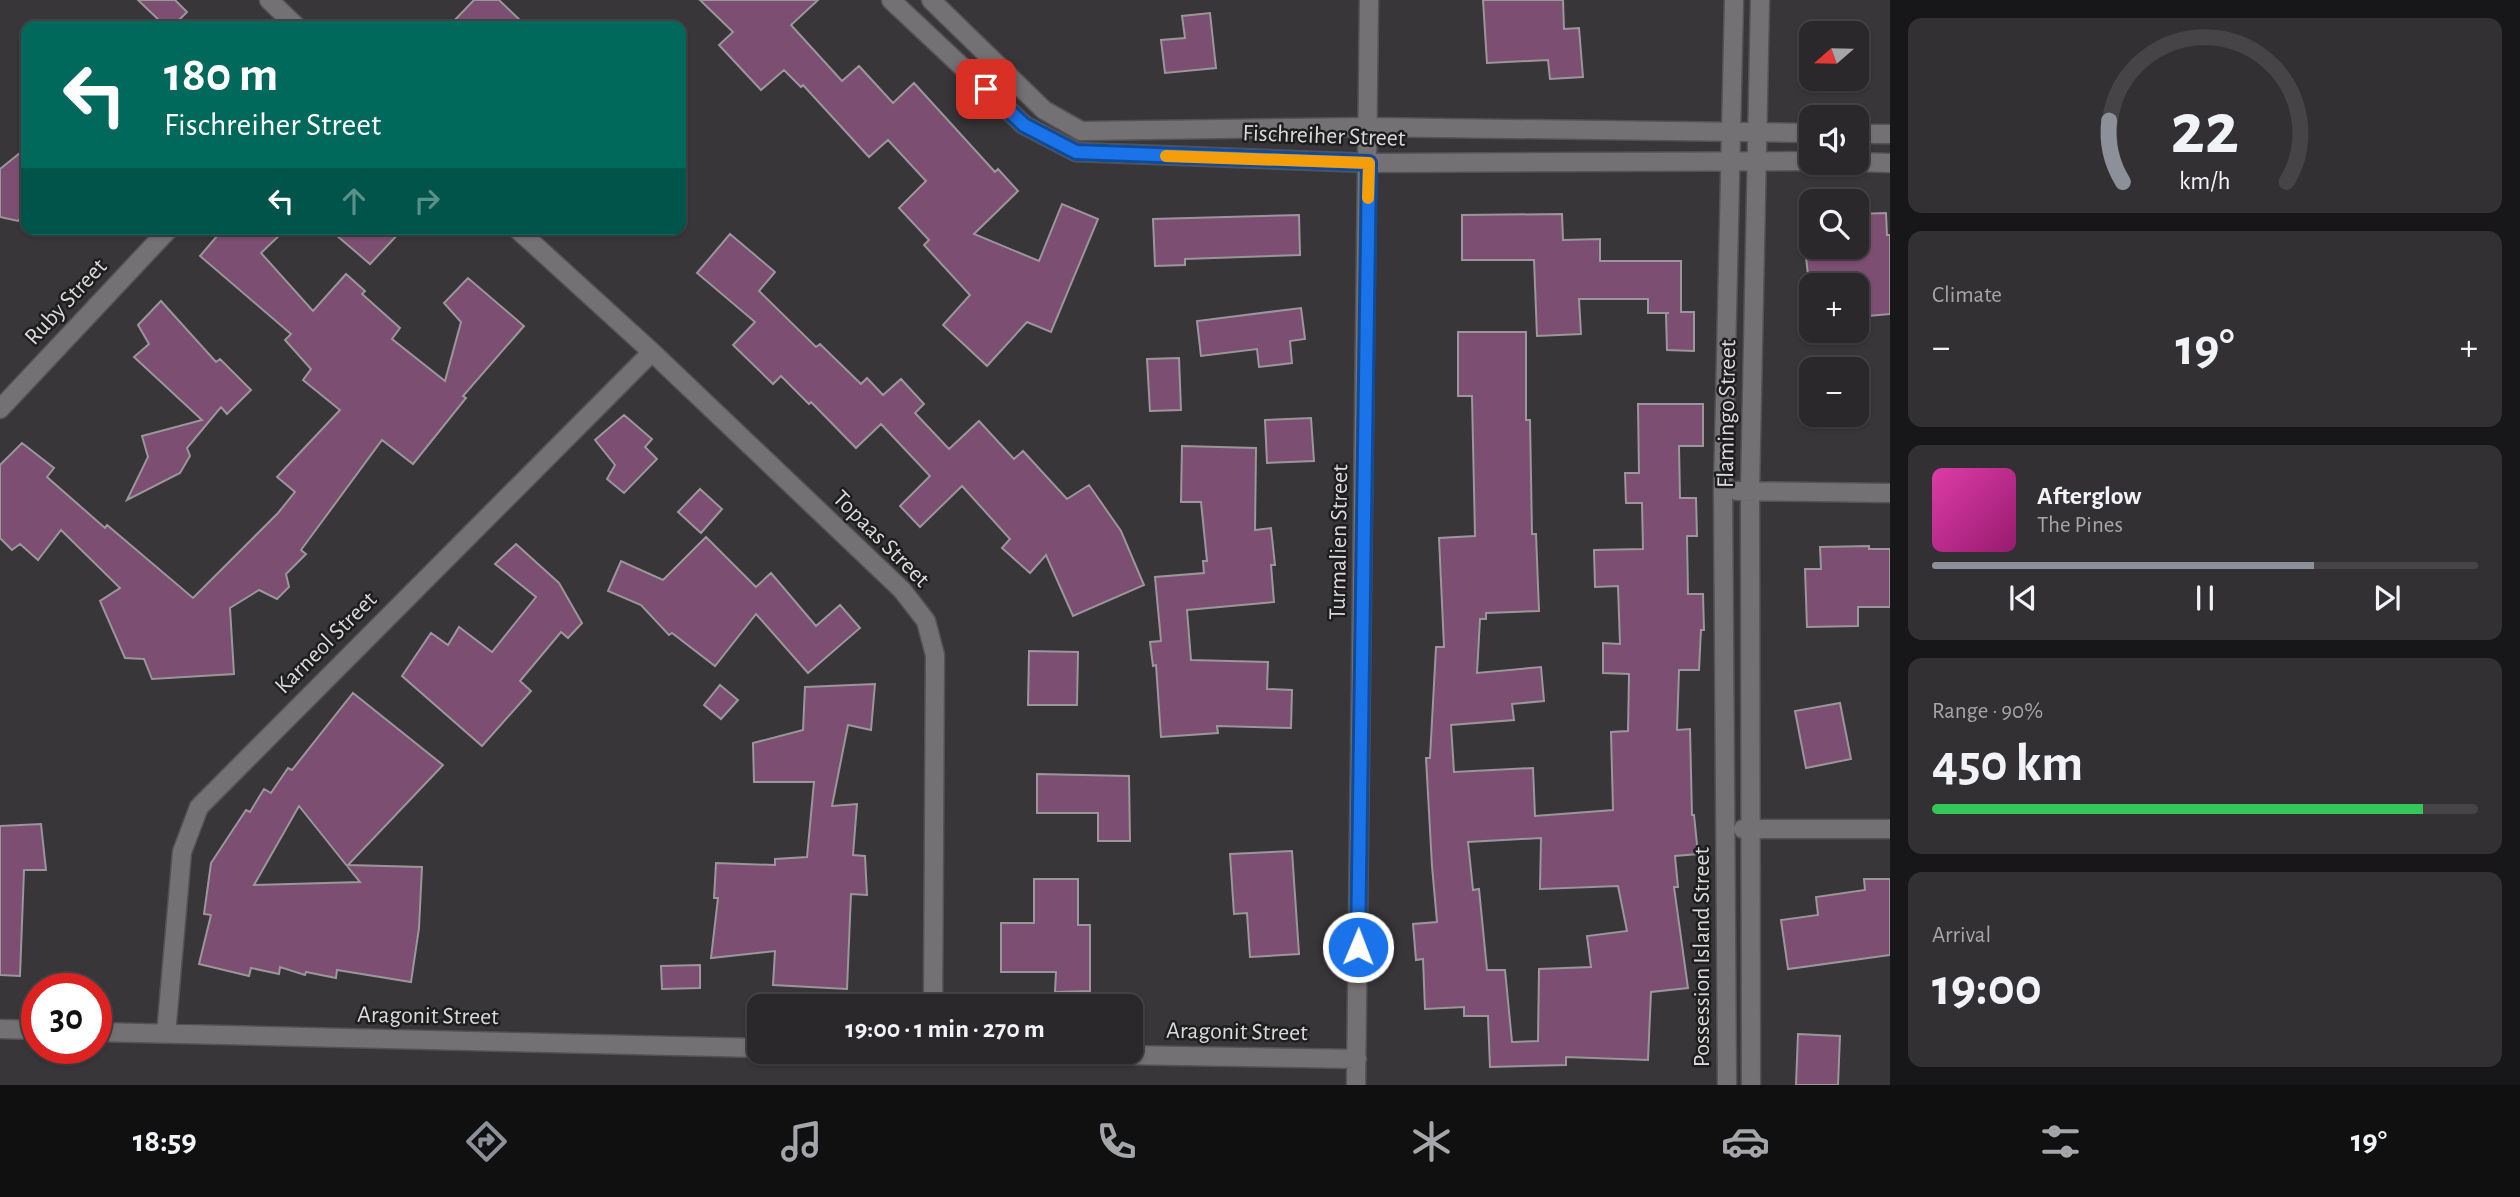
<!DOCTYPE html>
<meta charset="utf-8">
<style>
:root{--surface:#2a282b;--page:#323033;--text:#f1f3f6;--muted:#a5a6a9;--line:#464447;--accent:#8c9099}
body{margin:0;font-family:"Alegreya Sans",sans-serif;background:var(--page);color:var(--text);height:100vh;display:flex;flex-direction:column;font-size:26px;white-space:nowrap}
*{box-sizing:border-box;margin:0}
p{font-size:23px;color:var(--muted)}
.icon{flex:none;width:38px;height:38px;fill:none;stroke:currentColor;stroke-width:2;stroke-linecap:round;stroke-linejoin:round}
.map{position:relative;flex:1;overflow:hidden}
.side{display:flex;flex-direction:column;gap:18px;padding:18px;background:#171618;width:630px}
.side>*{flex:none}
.top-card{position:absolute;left:21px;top:21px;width:665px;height:214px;border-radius:14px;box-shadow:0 2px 5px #0004,0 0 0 2px var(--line);background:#00695c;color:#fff;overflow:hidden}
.needle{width:46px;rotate:250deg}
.controls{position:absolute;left:1799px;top:21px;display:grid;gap:14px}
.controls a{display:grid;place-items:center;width:70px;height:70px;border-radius:14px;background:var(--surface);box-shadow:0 2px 5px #0004,0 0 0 2px var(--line);font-size:35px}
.speed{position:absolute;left:21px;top:973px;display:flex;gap:14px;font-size:35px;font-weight:700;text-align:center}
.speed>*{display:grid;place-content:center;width:91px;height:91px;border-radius:50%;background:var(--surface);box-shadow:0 2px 5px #0004,0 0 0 2px var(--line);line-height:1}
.speed .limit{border:10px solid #d22;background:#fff;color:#111}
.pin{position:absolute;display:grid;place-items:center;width:60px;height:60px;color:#fff;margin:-30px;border-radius:14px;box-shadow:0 4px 10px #0006}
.me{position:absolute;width:77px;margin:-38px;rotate:1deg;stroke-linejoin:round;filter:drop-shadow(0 0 5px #0008)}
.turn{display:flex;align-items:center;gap:24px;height:147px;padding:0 28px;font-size:32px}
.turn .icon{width:91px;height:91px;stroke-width:2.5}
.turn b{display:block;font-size:49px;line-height:60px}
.lanes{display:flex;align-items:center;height:66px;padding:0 28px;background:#0003;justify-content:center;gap:35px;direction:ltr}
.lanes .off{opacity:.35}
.big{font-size:52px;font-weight:600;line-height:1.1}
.side .card{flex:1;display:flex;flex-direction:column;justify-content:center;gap:10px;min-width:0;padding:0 24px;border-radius:14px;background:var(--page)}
.side .dial{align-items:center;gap:0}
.dial svg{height:182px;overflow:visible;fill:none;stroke:var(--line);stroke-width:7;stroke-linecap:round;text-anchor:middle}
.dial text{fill:var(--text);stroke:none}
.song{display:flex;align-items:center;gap:21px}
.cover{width:84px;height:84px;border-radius:10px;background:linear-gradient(135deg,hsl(320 70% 55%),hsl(320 70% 35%))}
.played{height:7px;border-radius:4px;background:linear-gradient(90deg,var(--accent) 70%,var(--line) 70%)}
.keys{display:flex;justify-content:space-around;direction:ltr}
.heat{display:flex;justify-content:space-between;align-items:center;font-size:38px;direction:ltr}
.charge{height:10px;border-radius:5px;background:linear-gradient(90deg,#34c759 90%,var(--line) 0)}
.trip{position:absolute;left:747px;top:994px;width:396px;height:70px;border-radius:14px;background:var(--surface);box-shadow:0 2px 5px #0004,0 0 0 2px var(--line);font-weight:600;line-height:70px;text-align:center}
.tabs{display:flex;height:112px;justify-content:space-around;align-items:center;background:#111011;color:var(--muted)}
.tabs .icon{width:49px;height:49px}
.tabs .on{color:var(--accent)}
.tabs b{font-size:32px;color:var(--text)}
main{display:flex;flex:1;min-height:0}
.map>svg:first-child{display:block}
</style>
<main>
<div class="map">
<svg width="1890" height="1085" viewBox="0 0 1890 1085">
<rect width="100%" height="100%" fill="#383639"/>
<!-- building -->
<path fill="#7c4e71" stroke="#9a9699" stroke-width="2" fill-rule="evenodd" d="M 138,0 L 175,0 L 187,12 L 173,26 L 165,26 Z
M 474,0 L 499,0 L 526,26 L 449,26 Z
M 700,0 L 818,0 L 791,25 L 842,81 L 859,66 L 893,103 L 914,83 L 995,172 L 998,169 L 1018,191 L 974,234 L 1039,261 L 1062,204 L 1098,219 L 1051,332 L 1027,322 L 987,366 L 943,325 L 970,295 L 924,245 L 929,240 L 899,208 L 926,181 L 888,140 L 869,157 L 803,85 L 801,87 L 784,70 L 761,90 L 719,45 L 733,32 Z
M 1483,0 L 1563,0 L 1564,29 L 1579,28 L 1583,77 L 1550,79 L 1548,60 L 1487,63 Z
M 1210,13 L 1216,68 L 1165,73 L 1161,40 L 1185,38 L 1182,16 Z
M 26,148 L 26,211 L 18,221 L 0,217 L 0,169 Z
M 1886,213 L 1887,235 L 1890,235 L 1890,314 L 1857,317 L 1857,285 L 1809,285 L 1805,247 L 1857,247 L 1857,214 Z
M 1562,214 L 1563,240 L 1600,239 L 1600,261 L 1681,261 L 1681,312 L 1694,312 L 1694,351 L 1667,350 L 1666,313 L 1669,313 L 1648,313 L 1648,299 L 1579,299 L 1581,334 L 1537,336 L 1534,260 L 1462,260 L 1462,215 Z
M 1299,215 L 1300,255 L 1185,259 L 1185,265 L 1155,266 L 1153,219 Z
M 223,229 L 286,229 L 261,253 L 313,311 L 346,274 L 365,291 L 362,294 L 400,328 L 392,339 L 445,381 L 461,322 L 444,303 L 468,278 L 524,326 L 463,396 L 466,398 L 413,464 L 382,440 L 301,550 L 306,554 L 286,574 L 289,587 L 277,599 L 259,590 L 230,608 L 234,674 L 152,679 L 144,659 L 125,658 L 100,601 L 120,588 L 61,530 L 38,560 L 20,544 L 12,550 L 0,538 L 0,465 L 22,443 L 54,468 L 47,477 L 105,528 L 107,525 L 193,598 L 278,513 L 295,492 L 277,477 L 340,410 L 303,380 L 311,369 L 285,340 L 291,334 L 200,256 Z
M 329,229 L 403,229 L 370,264 Z
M 730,234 L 775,272 L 759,291 L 816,347 L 820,344 L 861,384 L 867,378 L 883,395 L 901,379 L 924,404 L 915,413 L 949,449 L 979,421 L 1014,459 L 1023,451 L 1067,499 L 1089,485 L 1121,531 L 1144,585 L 1073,616 L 1046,555 L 1030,573 L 1002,548 L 1010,539 L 962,486 L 920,527 L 900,506 L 930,476 L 881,424 L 856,448 L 811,402 L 809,404 L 781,376 L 773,384 L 733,345 L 755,322 L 697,273 Z
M 161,301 L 216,362 L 220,359 L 251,390 L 227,414 L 221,407 L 187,448 L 190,456 L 180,473 L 127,500 L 148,457 L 142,436 L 202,420 L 134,357 L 149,344 L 138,325 Z
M 1301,308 L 1305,339 L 1290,341 L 1292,363 L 1259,367 L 1257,349 L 1201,356 L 1197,321 Z
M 1458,332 L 1526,332 L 1526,420 L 1530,420 L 1532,534 L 1536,534 L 1539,611 L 1486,613 L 1486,619 L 1480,619 L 1477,673 L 1541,667 L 1544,701 L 1512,704 L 1514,720 L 1451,725 L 1454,772 L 1533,768 L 1535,816 L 1613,810 L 1611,732 L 1628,731 L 1629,674 L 1603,673 L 1603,643 L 1620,644 L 1618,586 L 1595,587 L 1594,550 L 1643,549 L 1642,503 L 1626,503 L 1625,473 L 1639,473 L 1638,404 L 1703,404 L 1703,446 L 1679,446 L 1680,498 L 1696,498 L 1697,536 L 1687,536 L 1688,594 L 1703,594 L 1704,630 L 1701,630 L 1699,670 L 1679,670 L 1677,730 L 1690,729 L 1692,815 L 1694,815 L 1698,854 L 1675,856 L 1678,887 L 1674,887 L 1688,988 L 1651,992 L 1648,1060 L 1566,1057 L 1566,1065 L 1490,1067 L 1488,1016 L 1464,1016 L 1464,1007 L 1425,1009 L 1423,959 L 1416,960 L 1413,924 L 1437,922 L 1432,866 L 1426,758 L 1430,758 L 1436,647 L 1444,647 L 1439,538 L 1475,536 L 1472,396 L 1458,396 ZM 1541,838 L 1540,889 L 1618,886 L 1627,931 L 1587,936 L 1591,967 L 1539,969 L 1538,1041 L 1512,1042 L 1505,970 L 1487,970 L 1479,889 L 1473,890 L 1468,842 Z
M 1179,358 L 1181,410 L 1150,411 L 1147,359 Z
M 624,415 L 652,439 L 645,447 L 657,459 L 624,493 L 607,479 L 615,465 L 595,440 Z
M 1311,418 L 1314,461 L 1267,463 L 1265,420 Z
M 1182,446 L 1256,448 L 1255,530 L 1271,528 L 1275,565 L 1271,565 L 1274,602 L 1187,610 L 1191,660 L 1268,662 L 1267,689 L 1292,690 L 1291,728 L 1217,726 L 1218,733 L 1161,737 L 1156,665 L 1153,666 L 1150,642 L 1161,641 L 1155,577 L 1204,573 L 1203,561 L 1207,561 L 1201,502 L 1181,502 Z
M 700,489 L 722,509 L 701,533 L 678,512 Z
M 706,537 L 756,587 L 771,573 L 816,626 L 840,605 L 860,628 L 808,673 L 756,614 L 715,666 L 672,633 L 669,635 L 641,605 L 608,591 L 621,561 L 663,580 Z
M 516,544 L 559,583 L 582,623 L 568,638 L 561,632 L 520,681 L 531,691 L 482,746 L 402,676 L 431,633 L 448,645 L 459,627 L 492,652 L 536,597 L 495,564 Z
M 1869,546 L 1869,549 L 1890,549 L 1890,607 L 1858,607 L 1858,626 L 1807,627 L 1805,569 L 1821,569 L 1820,547 Z
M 1029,651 L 1078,652 L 1077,705 L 1028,705 Z
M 875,684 L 871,730 L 848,725 L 832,806 L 857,804 L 853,855 L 865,856 L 867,895 L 851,894 L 847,989 L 773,985 L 775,951 L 711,958 L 718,898 L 714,898 L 716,863 L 775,865 L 775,859 L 807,857 L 814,782 L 754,782 L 753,743 L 803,730 L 805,687 Z
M 720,685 L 738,700 L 721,719 L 704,705 Z
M 353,693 L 443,765 L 348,865 L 422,867 L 419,928 L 411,982 L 337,970 L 336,978 L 306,972 L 305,975 L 280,967 L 279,974 L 251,968 L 249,976 L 199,964 L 211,915 L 204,914 L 211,863 L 246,810 L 250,812 L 264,789 L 271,793 L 288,768 L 292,770 ZM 299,806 L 347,866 L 360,882 L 254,885 Z
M 1840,703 L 1851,759 L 1806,768 L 1795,711 Z
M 1037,774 L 1129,776 L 1130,841 L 1098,841 L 1098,813 L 1037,813 Z
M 41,824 L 46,870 L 24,870 L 20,976 L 0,975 L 0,826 Z
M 1292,851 L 1299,954 L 1250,957 L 1247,913 L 1234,914 L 1230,854 Z
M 1034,879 L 1078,879 L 1078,925 L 1090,925 L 1090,991 L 1055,992 L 1056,972 L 1001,972 L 1001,923 L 1034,923 Z
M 1864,879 L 1890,879 L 1890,955 L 1788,969 L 1781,920 L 1818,915 L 1816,897 L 1865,890 Z
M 700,965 L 700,988 L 662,989 L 661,966 Z
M 1798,1034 L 1840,1036 L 1838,1085 L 1796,1085 Z"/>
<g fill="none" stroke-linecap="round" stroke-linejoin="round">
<!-- street casing -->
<g stroke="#545254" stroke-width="21">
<path id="street" d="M 269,0 L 296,26
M 517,229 L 652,352 L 902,590 L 926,621 L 935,655 L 933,1006
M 0,409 L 169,229
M 1737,491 L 1890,493
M 1743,829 L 1890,829
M 0,1029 L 37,1030
M 96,1032 L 760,1048
M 166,1034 L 182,852 L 199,807 L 652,352
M 948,1052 L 1357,1059
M 1356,1085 L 1369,0
M 1727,1085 L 1723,491 L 1734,0
M 1751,1085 L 1750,491 L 1760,0"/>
</g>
<!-- secondary casing -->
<g stroke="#545254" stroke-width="21">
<path id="secondary" d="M 891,0 L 1024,125 L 1076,152 L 1369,163 L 1811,161
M 931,0 L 1044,110 L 1081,131 L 1368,127 L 1811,133
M 1857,134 L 1890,134
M 1857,162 L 1890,163"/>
</g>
<!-- street -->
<use href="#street" stroke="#747175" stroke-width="18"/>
<!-- secondary -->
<use href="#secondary" stroke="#747175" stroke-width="18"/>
</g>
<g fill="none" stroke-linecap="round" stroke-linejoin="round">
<!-- route casing -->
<g stroke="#114b97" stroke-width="18">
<path id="route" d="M 986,89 L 1024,125 L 1076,152 L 1369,163 L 1358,947"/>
</g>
<!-- route -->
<use href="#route" stroke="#1a73e8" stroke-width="12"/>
<!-- slow -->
<path stroke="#f59e0b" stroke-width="12" d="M 1166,156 L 1369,163 L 1368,198"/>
</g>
<g text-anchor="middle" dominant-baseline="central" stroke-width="5" stroke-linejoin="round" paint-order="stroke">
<!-- street labels -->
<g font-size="24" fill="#dad9db" stroke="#1f1e1f">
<text transform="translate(1324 136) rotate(2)">Fischreiher Street</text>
<text transform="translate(66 302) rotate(-47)">Ruby Street</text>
<text transform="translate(1727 414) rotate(-89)">Flamingo Street</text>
<text transform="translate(881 539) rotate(45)">Topaas Street</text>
<text transform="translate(1339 542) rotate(-89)">Turmalien Street</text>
<text transform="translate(326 643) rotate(-45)">Karneol Street</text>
<text transform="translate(1702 957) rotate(-90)">Possession Island Street</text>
<text transform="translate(428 1016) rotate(1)">Aragonit Street</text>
<text transform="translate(1237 1032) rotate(1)">Aragonit Street</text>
</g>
</g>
</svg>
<div class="controls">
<a><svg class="needle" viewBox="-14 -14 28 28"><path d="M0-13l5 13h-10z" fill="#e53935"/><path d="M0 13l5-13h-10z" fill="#a5a6a9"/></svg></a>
<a><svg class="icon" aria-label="sound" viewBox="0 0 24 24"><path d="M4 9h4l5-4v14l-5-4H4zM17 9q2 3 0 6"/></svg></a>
<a><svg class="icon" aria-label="search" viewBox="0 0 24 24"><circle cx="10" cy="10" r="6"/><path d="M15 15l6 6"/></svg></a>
<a>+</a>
<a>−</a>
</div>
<div class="speed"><div class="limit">30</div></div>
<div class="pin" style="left:986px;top:89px;background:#d93025"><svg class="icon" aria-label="arrive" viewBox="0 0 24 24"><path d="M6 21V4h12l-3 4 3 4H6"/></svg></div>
<svg class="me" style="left:1358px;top:947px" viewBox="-20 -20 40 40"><circle r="17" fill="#1a73e8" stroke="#fff" stroke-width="3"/><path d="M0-11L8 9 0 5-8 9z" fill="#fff"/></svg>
<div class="trip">19:00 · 1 min · 270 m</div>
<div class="top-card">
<div class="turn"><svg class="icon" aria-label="left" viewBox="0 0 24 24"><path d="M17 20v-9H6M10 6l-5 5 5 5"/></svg><div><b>180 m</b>Fischreiher Street</div></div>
<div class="lanes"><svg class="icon" aria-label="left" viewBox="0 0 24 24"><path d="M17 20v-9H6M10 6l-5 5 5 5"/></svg><svg class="icon off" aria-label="ahead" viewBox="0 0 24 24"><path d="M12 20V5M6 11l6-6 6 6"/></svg><svg class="icon off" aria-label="right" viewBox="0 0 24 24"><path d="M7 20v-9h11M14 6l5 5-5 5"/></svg></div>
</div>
</div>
<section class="side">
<div class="card dial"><svg viewBox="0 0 100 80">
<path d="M14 69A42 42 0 1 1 86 69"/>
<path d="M14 69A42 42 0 0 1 8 42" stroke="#8c9099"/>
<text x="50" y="56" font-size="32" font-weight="700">22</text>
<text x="50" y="72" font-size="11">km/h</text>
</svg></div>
<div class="card"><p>Climate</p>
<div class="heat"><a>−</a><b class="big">19°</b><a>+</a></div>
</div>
<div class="card">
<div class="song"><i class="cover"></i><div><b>Afterglow</b><p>The Pines</p></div></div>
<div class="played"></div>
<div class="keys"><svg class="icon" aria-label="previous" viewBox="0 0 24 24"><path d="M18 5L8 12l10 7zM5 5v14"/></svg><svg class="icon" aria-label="pause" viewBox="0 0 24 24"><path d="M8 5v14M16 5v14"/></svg><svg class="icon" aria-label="next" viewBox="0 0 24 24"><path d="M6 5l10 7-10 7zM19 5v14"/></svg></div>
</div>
<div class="card"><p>Range · 90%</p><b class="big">450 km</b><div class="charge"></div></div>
<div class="card"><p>Arrival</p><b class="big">19:00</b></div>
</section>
</main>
<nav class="tabs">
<b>18:59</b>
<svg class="icon on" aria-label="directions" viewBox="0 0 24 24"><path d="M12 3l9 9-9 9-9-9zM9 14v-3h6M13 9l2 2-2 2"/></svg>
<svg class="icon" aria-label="music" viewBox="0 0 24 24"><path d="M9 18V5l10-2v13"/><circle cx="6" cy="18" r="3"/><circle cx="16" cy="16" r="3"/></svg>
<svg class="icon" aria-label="phone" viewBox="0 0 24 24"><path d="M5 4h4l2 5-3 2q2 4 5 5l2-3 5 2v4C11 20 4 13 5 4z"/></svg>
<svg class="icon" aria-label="climate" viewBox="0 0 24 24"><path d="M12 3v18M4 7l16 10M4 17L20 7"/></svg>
<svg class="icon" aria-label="car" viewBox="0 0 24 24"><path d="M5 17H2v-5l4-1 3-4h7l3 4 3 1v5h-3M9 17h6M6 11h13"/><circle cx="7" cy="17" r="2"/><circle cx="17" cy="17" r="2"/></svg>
<svg class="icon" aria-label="filters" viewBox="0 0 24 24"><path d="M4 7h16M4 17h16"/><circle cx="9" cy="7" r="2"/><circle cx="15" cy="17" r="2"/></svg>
<b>19°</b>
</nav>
